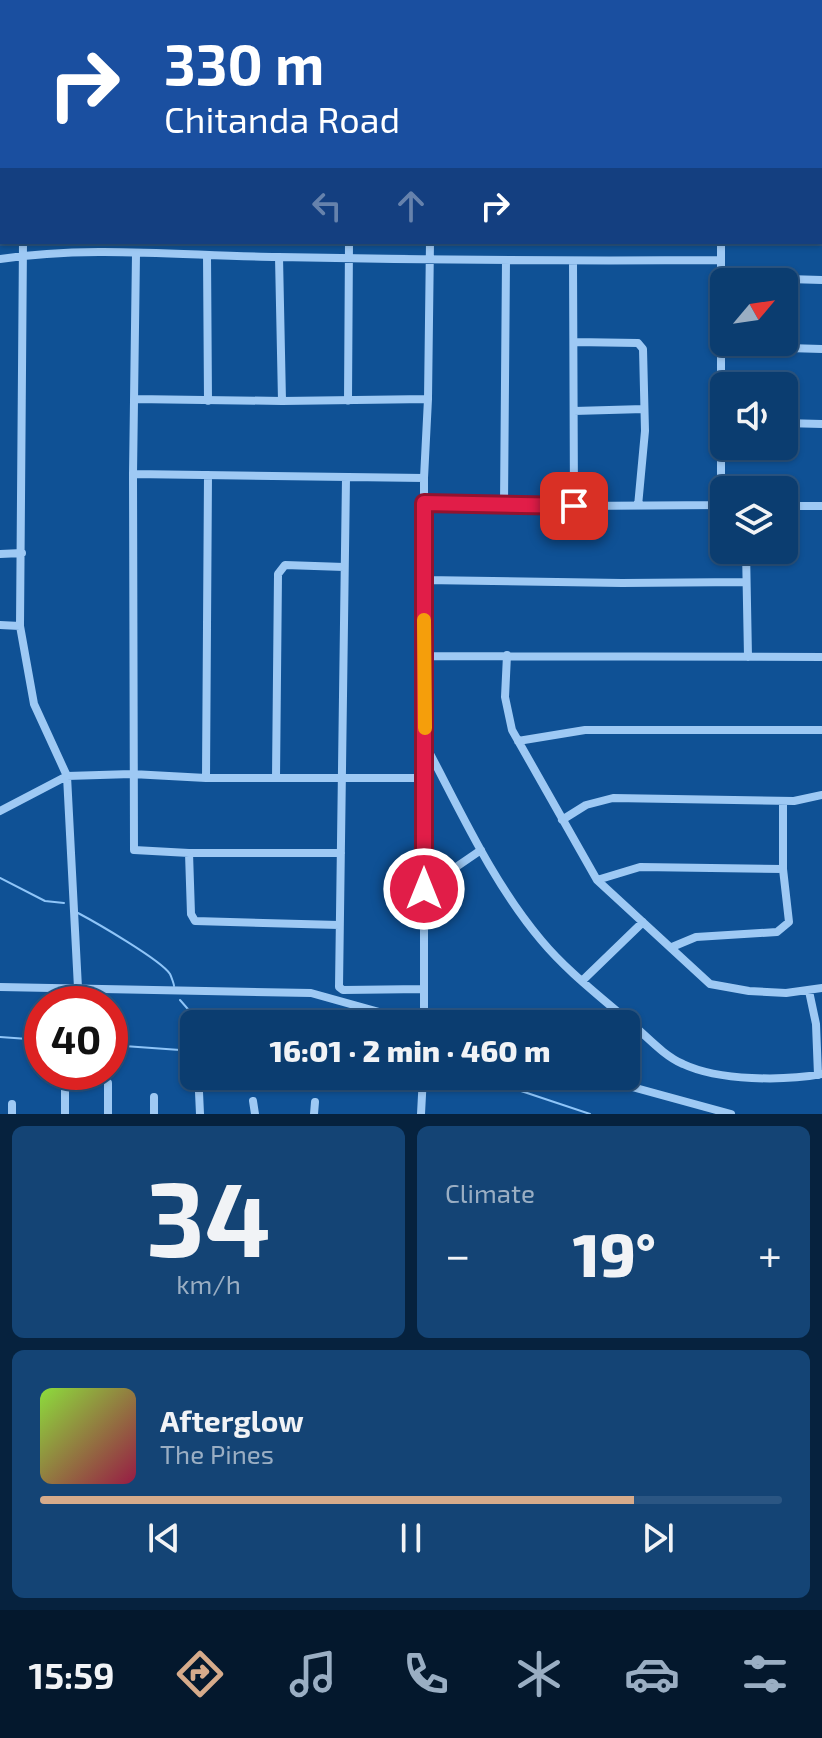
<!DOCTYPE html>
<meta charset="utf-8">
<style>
:root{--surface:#0b3d70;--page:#144475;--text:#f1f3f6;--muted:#9aaec3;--line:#2b5683;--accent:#d6ab8b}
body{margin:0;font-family:"Exo 2",sans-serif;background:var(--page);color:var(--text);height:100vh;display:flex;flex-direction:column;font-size:30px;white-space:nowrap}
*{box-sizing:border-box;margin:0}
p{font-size:26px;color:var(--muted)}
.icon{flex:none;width:44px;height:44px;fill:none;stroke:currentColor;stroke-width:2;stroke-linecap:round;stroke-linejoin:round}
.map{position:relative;height:1114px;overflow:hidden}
.panel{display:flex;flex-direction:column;gap:12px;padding:12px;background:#06223e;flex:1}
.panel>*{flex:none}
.hud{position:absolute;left:0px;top:0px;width:822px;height:244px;box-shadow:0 2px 6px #0004,0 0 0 2px var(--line);background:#1a4fa0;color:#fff;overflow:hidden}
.needle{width:52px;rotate:61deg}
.controls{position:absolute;left:710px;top:268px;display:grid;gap:16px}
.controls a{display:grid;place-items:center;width:88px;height:88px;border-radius:12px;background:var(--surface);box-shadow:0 2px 6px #0004,0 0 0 2px var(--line);font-size:40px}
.speed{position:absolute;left:24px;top:986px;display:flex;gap:16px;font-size:40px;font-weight:700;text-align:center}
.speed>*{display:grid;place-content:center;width:104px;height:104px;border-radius:50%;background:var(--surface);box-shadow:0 2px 6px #0004,0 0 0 2px var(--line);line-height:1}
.speed .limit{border:12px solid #d22;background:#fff;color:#111}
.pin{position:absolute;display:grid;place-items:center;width:68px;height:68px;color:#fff;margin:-34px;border-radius:16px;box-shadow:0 4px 12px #0006}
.me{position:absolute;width:88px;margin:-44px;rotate:0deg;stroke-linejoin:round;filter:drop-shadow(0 0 6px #0008)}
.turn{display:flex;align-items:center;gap:28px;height:168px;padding:0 32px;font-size:36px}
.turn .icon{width:104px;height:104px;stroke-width:2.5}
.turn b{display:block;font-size:56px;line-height:68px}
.lanes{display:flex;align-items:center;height:76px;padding:0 32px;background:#0003;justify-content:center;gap:40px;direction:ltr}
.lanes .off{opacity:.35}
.big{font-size:60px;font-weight:800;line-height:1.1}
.panel .tile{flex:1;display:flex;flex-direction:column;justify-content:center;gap:12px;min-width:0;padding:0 28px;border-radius:12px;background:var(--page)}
.panel .dial{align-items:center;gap:0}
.dial b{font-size:104px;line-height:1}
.song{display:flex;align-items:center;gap:24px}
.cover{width:96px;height:96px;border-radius:12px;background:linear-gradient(135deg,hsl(90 70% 55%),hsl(340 70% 35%))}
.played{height:8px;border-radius:4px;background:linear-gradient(90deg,var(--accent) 80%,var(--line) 80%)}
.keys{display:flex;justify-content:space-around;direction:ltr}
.heat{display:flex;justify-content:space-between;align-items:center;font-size:44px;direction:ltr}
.panel .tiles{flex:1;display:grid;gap:12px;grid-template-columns:1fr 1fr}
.tile:last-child{grid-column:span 2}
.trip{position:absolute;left:180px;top:1010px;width:460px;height:80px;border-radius:12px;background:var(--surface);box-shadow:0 2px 6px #0004,0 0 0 2px var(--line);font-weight:800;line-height:80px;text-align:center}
.dock{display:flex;height:128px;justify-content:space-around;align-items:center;background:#04182d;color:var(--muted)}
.dock .icon{width:56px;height:56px}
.dock .active{color:var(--accent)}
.dock b{font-size:36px;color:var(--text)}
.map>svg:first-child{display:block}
</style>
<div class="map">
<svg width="822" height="1114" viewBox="0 0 822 1114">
<rect width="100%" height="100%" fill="#0f5195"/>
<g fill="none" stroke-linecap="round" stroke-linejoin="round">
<!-- stream -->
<path stroke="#8fc5f8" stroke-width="2" d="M 0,878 L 45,901 L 64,903
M 78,913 C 95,922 161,960 170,974 C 171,976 174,984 174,986
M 180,1000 L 201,1024
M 0,1037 L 42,1040
M 110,1045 L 194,1051
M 264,1076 L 376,1081 L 418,1079
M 425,1079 L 479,1077 L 590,1114"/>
<!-- minor -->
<path stroke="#9ec9f4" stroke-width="8" d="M 341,0 L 342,2
M 30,2 L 30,0
M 200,2 L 206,0
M 424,2 L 424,0
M 820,32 L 822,31
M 820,108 L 822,108
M 0,120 L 2,120
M 820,236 L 822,236
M 23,242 L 20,626 L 34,704 L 67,776 L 78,988
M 136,254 L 133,474 L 134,850 L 189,853 L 341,853
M 207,255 L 208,401
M 279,257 L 282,401
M 0,259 C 92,245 185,256 278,257 C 425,260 573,261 720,260
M 573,261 L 574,506
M 720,277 L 822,280
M 574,342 L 638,343 L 643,349 L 645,431 L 638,506
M 720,346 L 822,349
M 134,399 L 282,401 L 428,399
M 348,401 L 349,242
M 574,411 L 644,409
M 784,423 L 822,424
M 133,474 L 424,478
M 346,478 L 339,987 L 343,990 L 424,989
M 424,503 L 574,506 L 724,505
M 504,504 L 506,260
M 721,505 L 721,242
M 784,506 L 822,506
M 746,550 L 748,657
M 0,554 L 22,553
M 424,580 L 622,583 L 746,582
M 0,625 L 20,626
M 507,655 L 505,697 L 512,730 L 597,880 L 710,984 L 749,991 L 786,993 L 822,988
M 424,656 L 822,657
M 518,741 L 585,730 L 822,730
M 426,746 C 461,812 493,883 541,940 C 566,970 597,994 626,1019 C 644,1033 662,1055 683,1064 C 719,1081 784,1081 822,1074
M 206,778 L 208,475
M 276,778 L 278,574 L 285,565 L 344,567
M 0,811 L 67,776 L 132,774 L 206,778 L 424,778
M 562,820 L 586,805 L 613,798 L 794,801 L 822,795
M 189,853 L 191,914 L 195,921 L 339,925
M 597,880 L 640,867 L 783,869
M 424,889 L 481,850
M 672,947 L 696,937 L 777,932 L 789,922 L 783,869 L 783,801
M 582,981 L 643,922
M 0,987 L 311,993 L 422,1024
M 809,991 L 816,1024 L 818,1075
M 424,1024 L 424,478 L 428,399 L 430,242
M 65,1072 L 65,1114
M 592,1076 L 731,1114
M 199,1092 L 200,1114
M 253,1101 L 255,1114
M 12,1104 L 12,1114
M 108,1114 L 108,1083
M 154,1114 L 154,1097
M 314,1114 L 315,1102
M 421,1114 L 423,1076"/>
</g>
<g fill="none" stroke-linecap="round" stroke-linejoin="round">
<!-- route casing -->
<g stroke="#92132f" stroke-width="20">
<path id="route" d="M 424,889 L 424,503 L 574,506"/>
</g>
<!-- route -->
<use href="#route" stroke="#e11d48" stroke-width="14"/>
<!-- slow -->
<path stroke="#f59e0b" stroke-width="14" d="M 424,620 L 425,728"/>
</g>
</svg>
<div class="controls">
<a><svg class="needle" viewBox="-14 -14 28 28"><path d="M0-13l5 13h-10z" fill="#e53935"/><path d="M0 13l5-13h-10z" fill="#9aaec3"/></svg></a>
<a><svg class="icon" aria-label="sound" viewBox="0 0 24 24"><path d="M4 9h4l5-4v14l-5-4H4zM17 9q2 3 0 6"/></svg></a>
<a><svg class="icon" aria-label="layers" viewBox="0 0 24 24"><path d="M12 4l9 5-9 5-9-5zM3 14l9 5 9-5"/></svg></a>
</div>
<div class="speed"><div class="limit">40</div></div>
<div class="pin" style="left:574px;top:506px;background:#d93025"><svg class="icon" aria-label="arrive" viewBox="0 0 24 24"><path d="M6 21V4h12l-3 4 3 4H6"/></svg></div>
<svg class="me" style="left:424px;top:889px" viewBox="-20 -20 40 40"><circle r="17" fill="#e11d48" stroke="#fff" stroke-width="3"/><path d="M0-11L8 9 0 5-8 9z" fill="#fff"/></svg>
<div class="trip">16:01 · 2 min · 460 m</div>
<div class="hud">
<div class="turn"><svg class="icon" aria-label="right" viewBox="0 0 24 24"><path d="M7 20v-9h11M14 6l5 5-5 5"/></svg><div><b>330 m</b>Chitanda Road</div></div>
<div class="lanes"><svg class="icon off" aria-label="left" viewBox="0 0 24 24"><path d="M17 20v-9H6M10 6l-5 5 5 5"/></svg><svg class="icon off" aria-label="ahead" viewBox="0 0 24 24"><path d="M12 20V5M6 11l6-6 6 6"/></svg><svg class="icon" aria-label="right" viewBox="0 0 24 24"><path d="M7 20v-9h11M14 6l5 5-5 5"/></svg></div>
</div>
</div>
<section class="panel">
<div class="tiles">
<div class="tile dial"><b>34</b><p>km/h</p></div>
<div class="tile"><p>Climate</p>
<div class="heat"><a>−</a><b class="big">19°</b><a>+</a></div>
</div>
<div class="tile">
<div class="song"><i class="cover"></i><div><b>Afterglow</b><p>The Pines</p></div></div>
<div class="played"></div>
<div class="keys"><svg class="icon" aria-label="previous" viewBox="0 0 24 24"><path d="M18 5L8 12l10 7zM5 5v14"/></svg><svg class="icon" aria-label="pause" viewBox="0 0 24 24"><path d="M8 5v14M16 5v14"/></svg><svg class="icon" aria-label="next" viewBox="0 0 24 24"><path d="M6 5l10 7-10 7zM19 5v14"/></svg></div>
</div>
</div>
</section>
<nav class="dock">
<b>15:59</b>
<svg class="icon active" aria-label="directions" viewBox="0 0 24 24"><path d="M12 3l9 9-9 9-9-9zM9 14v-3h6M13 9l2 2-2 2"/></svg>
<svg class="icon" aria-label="music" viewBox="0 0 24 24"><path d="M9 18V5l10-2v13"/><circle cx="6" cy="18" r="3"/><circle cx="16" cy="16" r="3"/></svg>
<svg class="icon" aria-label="phone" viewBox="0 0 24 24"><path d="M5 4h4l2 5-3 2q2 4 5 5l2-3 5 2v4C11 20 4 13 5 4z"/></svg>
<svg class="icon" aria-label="climate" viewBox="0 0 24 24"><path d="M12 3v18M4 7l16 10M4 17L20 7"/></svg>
<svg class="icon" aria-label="car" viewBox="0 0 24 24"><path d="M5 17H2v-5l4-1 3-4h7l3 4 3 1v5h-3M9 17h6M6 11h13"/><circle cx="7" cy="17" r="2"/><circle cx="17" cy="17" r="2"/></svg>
<svg class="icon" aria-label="filters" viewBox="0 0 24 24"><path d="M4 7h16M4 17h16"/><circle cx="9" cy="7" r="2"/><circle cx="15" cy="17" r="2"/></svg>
</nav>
